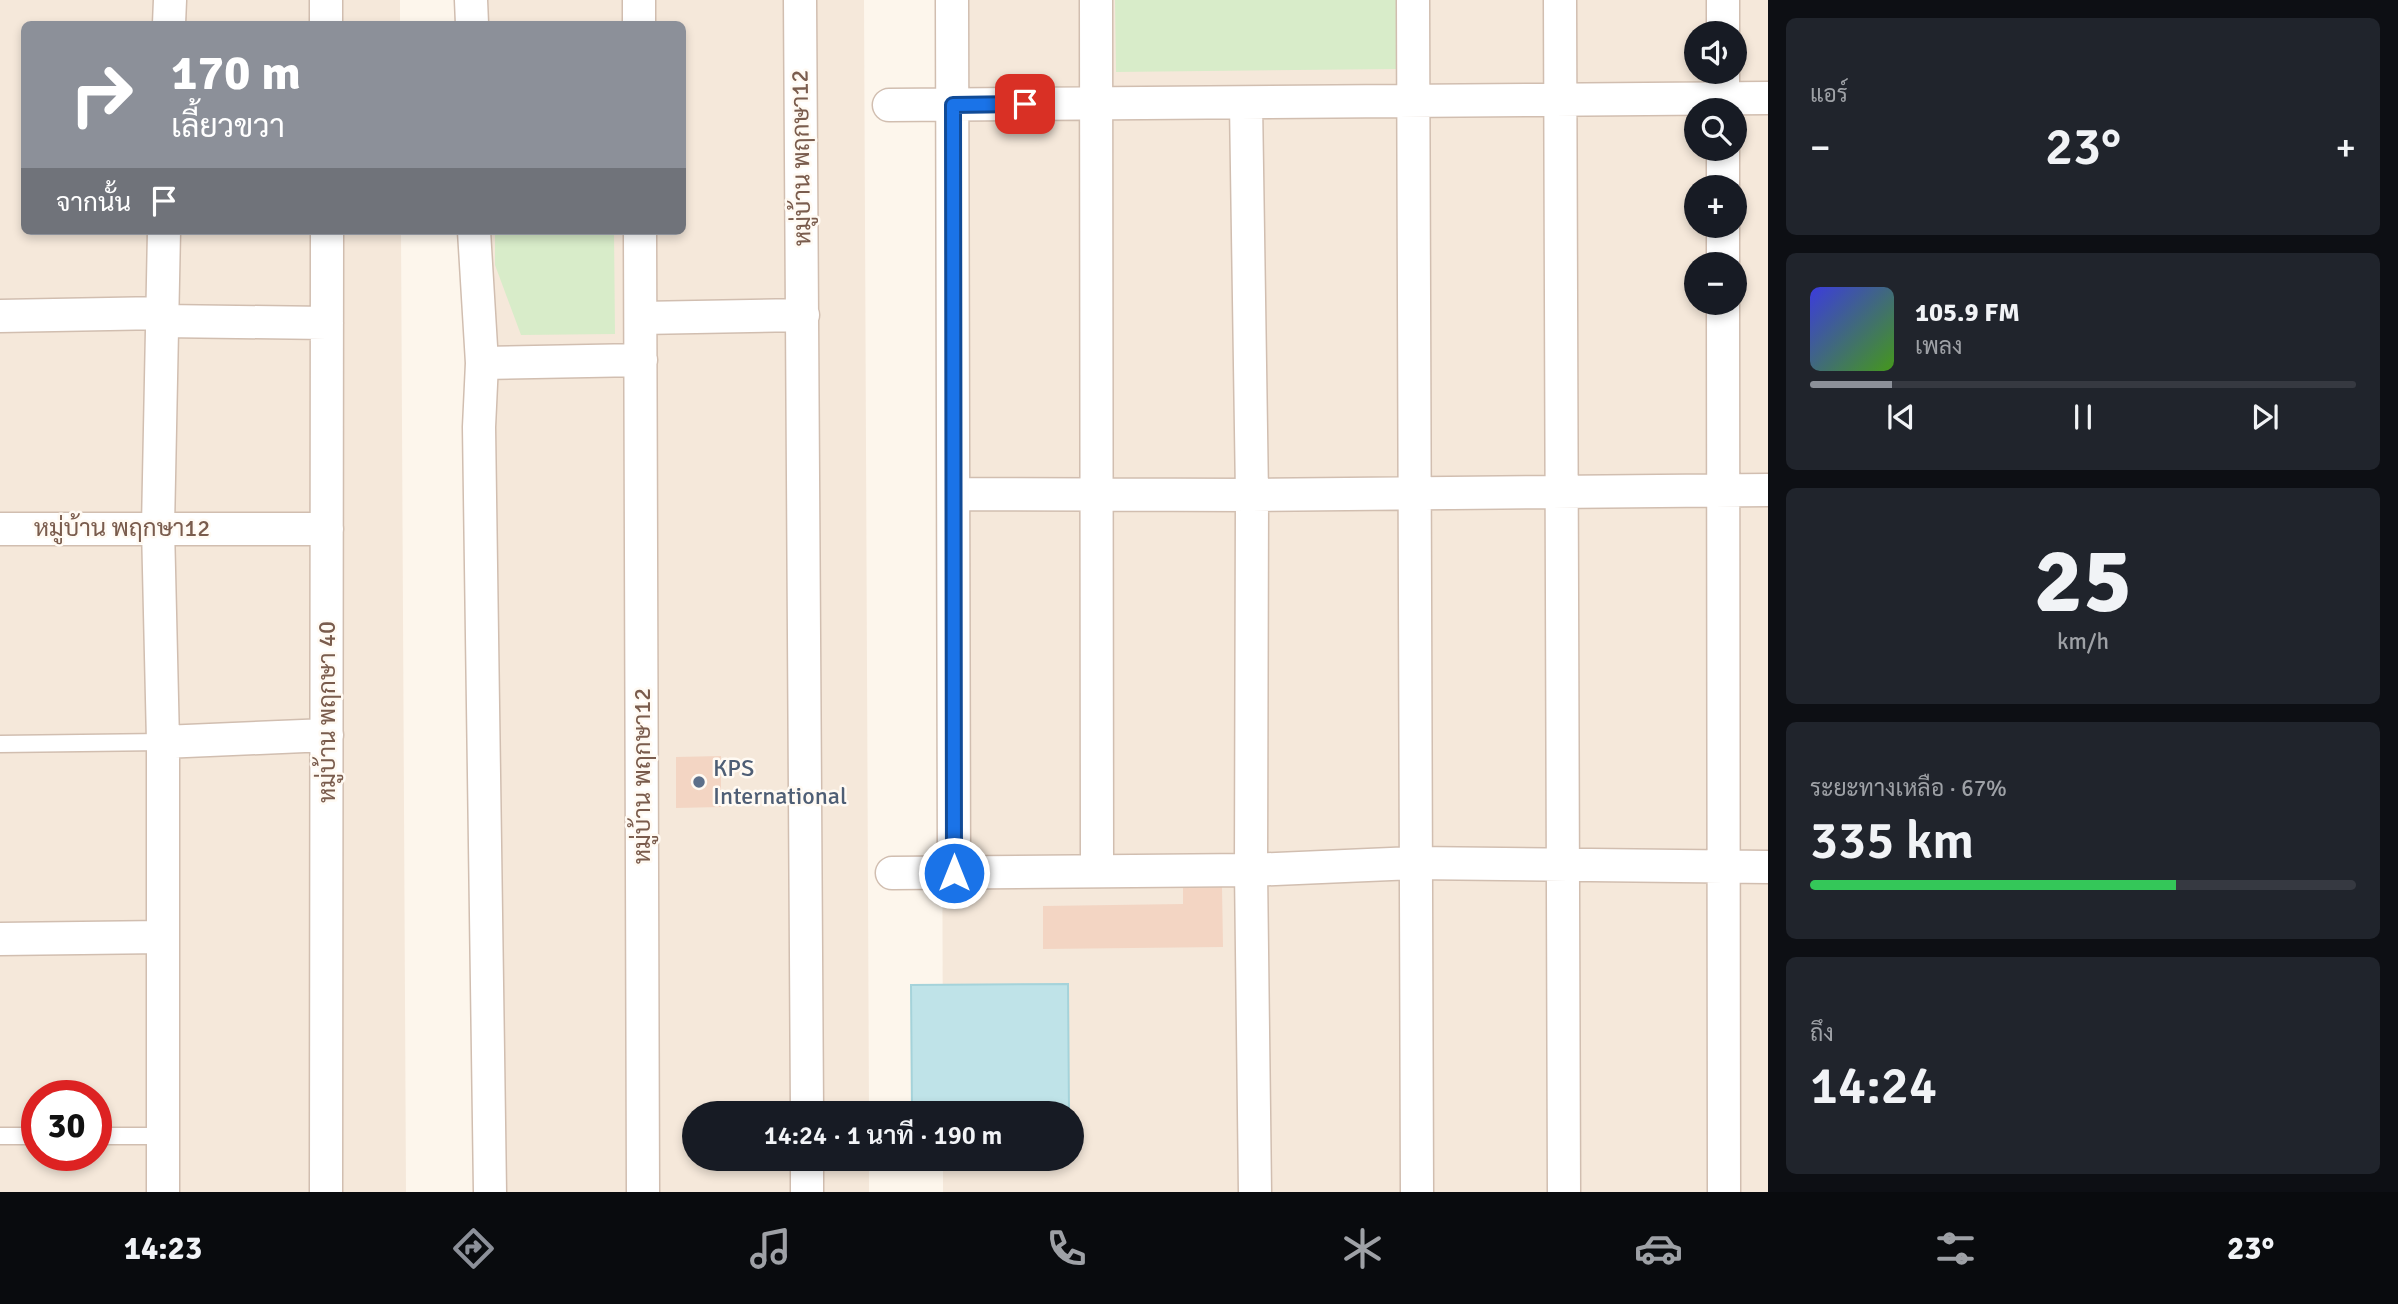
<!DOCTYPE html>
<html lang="th">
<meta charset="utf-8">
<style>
:root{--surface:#171b24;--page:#20242c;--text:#f1f3f6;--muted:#9ea1a6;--line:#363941;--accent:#8c9099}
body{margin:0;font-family:Signika,Sarabun,sans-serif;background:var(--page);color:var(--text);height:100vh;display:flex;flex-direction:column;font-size:26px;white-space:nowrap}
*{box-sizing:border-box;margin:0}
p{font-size:23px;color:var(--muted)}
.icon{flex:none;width:38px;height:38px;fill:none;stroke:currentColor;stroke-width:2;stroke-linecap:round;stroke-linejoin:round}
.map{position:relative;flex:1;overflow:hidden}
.side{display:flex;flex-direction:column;gap:18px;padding:18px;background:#0d0f14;width:630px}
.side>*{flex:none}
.guide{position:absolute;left:21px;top:21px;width:665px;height:214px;border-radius:10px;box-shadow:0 4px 10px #0003;background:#8c9099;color:#fff;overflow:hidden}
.tools{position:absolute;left:1684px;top:21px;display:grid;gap:14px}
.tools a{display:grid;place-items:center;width:63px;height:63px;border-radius:50%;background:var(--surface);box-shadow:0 4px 10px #0003;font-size:35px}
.speed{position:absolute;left:21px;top:1080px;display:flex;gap:14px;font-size:35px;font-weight:700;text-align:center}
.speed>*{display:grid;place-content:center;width:91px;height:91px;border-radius:50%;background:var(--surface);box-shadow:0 4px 10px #0003;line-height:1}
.speed .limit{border:10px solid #d22;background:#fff;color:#111}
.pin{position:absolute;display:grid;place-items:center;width:60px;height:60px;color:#fff;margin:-30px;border-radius:14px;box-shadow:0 4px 10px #0006}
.me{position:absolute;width:77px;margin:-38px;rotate:0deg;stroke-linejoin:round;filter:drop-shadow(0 0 5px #0008)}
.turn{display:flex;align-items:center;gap:24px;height:147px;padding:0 35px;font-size:32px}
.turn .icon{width:91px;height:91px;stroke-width:2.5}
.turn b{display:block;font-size:49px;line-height:60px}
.then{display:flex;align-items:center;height:66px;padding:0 35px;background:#0003;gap:14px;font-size:26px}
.big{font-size:52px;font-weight:600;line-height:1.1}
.side .card{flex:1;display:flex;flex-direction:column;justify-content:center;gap:10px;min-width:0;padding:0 24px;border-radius:10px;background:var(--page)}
.side .dial{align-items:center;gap:0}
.dial b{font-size:91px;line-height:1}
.song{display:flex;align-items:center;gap:21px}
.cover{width:84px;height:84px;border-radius:10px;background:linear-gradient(135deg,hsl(240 70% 55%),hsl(100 70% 35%))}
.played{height:7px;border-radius:4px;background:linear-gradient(90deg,var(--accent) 15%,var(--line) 15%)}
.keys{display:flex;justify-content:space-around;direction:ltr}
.heat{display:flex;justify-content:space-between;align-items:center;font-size:38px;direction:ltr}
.charge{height:10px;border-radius:5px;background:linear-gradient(90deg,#34c759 67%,var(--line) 0)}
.trip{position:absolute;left:682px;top:1101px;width:402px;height:70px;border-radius:35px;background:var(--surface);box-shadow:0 4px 10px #0003;font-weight:600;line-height:70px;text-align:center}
.tab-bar{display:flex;height:112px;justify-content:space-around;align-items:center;background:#090b0e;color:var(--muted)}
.tab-bar .icon{width:49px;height:49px}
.tab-bar .active{color:var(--accent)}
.tab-bar b{font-size:32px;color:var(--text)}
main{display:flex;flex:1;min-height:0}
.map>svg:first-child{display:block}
</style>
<main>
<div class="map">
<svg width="1768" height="1192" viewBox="0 0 1768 1192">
<rect width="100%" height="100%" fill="#fdf6ec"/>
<!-- residential -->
<path fill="#f5e8da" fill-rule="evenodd" d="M 0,0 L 400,0 L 400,24 L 24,24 L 24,231 L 401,231 L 406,1192 L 0,1192 ZM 37,1096 L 96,1096 L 96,1155 L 37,1155 Z
M 460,0 L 864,0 L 869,1113 L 695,1113 L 695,1158 L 869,1159 L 869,1192 L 474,1192 L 463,231 L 682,231 L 682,24 L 461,24 Z
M 940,0 L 1768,0 L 1768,1192 L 943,1192 L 943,1159 L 1073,1158 L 1073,1113 L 943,1113 ZM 1696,33 L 1734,33 L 1734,72 L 1696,72 ZM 1696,110 L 1734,110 L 1734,149 L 1696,149 ZM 1696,187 L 1734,187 L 1734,226 L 1696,226 ZM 1696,264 L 1734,264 L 1734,303 L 1696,303 Z"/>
<!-- green -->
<path fill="#d8ecc9" d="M 1115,0 L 1398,0 L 1399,69 L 1116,72 Z
M 495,231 L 614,231 L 615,334 L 521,335 L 495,265 Z"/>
<!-- water -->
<path fill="#bfe3e8" stroke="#a5d3da" stroke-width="2" d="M 1068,984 L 1069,1113 L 912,1113 L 911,985 Z"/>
<!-- building -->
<path fill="#f3d5c3" d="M 721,756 L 721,807 L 676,808 L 676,757 Z
M 1222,887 L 1223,947 L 1043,949 L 1043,906 L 1183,904 L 1183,888 Z"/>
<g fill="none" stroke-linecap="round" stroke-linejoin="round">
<!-- service casing -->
<g stroke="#d1beb0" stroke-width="19">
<path id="service" d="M 0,744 L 163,742
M 0,1136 L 37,1136
M 96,1136 L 163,1136"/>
</g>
<!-- minor casing -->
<g stroke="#d1beb0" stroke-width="35">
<path id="minor" d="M 326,0 L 326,24
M 471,0 L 472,24
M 639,0 L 639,24
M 800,0 L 807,1113
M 952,0 L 954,873
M 1096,0 L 1097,871
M 1413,0 L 1417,1192
M 1560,0 L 1564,1192
M 1723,0 L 1723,33
M 169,24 L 170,0
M 1723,72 L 1723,110
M 1246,103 L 1252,495 L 1251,870 L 1255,1192
M 889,105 L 1768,98
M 1723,149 L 1723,187
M 1723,226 L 1723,264
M 474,231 L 482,363 L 479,427 L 490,1192
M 640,231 L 643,1192
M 1723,303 L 1724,1192
M 0,316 L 163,313
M 641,318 L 803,315
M 163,321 L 327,323
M 482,363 L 641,360
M 954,494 L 1252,495 L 1768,490
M 0,529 L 327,529
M 163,742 L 327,735
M 892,873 L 1251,870 L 1414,863 L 1768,867
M 0,939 L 163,937
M 807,1158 L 807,1192
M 163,1192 L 163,742 L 158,527 L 164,231
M 326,1192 L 327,231"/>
</g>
<!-- service -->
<use href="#service" stroke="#fff" stroke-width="16"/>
<!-- minor -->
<use href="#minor" stroke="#fff" stroke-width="32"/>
</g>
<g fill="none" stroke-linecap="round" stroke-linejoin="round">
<!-- route casing -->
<g stroke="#114b97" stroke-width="18">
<path id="route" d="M 954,873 L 953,105 L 1025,104"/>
</g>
<!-- route -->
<use href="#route" stroke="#1a73e8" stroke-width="12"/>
</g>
<!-- markers -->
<circle fill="#5c6f8a" stroke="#fffaf3" stroke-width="2.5" cx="699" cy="782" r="7"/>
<g text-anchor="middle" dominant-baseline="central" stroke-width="5" stroke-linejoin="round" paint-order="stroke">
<!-- street labels -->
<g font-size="24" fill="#7a5c4d" stroke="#fffaf3">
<text transform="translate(801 158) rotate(-91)">หมู่บ้าน พฤกษา12</text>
<text x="122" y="528">หมู่บ้าน พฤกษา12</text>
<text transform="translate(327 712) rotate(-90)">หมู่บ้าน พฤกษา 40</text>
<text transform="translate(642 776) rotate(-90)">หมู่บ้าน พฤกษา12</text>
</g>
<!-- service labels -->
<g font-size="24" fill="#4e5e75" stroke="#fffaf3" text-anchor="start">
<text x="713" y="768">KPS<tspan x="713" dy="28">International</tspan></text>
</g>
</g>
</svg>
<div class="tools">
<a><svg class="icon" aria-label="sound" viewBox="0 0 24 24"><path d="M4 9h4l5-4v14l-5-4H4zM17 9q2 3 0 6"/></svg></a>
<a><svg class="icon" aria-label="search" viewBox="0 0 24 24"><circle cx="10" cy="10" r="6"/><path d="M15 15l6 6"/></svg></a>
<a>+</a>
<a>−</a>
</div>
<div class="speed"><div class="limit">30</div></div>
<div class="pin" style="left:1025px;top:104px;background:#d93025"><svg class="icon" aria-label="arrive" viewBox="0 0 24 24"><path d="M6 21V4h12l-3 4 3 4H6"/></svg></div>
<svg class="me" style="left:954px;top:873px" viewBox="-20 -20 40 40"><circle r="17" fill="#1a73e8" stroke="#fff" stroke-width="3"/><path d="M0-11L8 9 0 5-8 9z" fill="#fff"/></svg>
<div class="trip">14:24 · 1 นาที · 190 m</div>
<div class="guide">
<div class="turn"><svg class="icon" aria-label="right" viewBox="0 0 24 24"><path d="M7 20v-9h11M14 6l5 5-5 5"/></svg><div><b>170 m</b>เลี้ยวขวา</div></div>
<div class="then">จากนั้น<svg class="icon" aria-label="arrive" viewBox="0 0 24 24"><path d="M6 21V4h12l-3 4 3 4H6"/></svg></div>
</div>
</div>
<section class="side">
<div class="card"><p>แอร์</p>
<div class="heat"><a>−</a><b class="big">23°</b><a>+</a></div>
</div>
<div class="card">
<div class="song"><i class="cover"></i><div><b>105.9 FM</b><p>เพลง</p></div></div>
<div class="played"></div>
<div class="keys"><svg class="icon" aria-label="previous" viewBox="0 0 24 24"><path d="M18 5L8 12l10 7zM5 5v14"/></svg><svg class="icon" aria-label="pause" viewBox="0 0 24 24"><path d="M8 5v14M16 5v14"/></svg><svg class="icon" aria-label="next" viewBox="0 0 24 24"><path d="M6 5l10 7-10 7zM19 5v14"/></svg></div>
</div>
<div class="card dial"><b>25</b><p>km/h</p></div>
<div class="card"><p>ระยะทางเหลือ · 67%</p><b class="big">335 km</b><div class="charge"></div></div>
<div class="card"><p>ถึง</p><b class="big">14:24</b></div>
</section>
</main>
<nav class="tab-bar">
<b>14:23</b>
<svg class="icon active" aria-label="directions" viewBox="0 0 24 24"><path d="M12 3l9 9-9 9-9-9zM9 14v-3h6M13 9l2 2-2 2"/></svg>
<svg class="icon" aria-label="music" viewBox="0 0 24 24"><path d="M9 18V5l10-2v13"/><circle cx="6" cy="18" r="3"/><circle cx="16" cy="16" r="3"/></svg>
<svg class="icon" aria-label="phone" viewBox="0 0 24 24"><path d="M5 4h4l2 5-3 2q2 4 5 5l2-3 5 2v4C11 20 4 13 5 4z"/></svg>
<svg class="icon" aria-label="climate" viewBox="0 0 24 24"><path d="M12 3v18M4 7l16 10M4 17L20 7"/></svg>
<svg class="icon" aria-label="car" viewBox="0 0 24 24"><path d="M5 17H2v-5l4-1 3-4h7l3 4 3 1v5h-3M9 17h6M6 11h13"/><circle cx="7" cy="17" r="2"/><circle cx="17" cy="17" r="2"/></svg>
<svg class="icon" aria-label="filters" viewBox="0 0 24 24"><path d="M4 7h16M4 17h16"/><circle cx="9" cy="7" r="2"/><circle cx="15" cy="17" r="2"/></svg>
<b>23°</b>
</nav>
